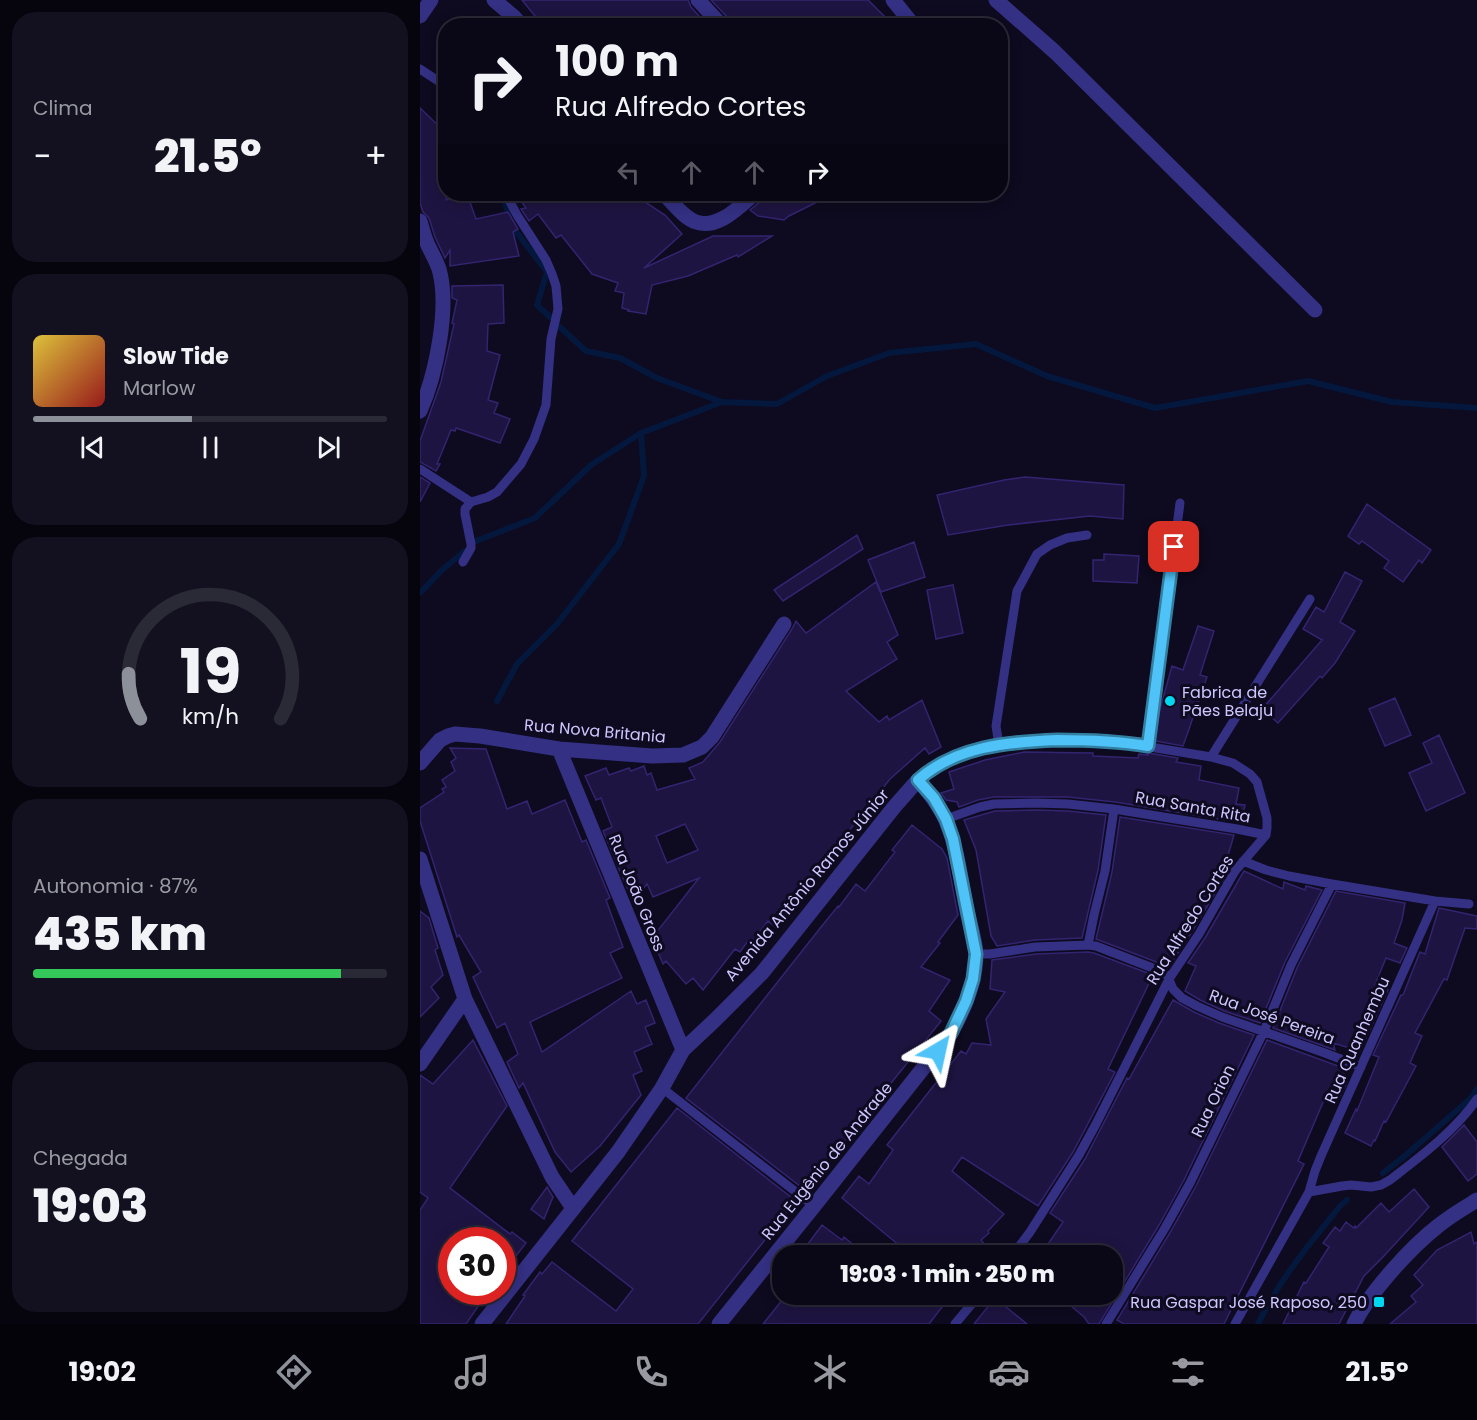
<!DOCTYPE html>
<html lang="pt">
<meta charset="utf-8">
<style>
:root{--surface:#0a0817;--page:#131120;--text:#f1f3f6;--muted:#999aa1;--line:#2a2936;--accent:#8c9099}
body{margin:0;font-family:Poppins,sans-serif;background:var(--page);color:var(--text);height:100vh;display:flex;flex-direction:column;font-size:22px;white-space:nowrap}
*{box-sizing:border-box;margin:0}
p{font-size:20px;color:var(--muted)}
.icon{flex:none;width:33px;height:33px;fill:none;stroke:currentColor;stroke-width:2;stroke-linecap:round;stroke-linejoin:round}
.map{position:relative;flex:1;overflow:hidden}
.details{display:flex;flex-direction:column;gap:12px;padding:12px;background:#06040d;width:420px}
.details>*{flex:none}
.hud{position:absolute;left:18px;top:18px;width:570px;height:183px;border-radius:24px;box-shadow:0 3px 15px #0003,0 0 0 2px var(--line);background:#0a0817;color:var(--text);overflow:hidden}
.speed{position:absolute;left:18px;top:1227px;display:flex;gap:12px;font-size:30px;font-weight:700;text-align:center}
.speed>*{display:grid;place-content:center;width:78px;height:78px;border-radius:50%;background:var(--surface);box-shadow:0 3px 15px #0003,0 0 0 2px var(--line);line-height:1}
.speed .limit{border:9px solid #d22;background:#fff;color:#111}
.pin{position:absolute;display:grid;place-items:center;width:51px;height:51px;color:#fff;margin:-26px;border-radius:12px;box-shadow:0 3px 9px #0006}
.me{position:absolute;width:66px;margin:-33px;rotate:36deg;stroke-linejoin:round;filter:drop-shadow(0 0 4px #0008)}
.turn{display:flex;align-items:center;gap:21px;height:126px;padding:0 18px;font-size:27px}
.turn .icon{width:78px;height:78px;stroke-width:2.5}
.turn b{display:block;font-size:42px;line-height:51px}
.lanes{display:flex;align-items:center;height:57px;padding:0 18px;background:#0003;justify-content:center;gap:30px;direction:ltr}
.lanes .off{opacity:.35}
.big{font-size:45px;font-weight:800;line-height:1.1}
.details .card{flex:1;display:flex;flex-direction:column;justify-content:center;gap:9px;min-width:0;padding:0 21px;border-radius:24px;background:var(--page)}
.details .dial{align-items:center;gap:0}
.dial svg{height:156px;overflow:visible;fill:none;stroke:var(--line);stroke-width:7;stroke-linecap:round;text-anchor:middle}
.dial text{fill:var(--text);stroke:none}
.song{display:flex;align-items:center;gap:18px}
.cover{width:72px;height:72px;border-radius:9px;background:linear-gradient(135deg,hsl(50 70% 55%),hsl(0 70% 35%))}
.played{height:6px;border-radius:3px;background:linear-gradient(90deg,var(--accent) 45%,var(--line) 45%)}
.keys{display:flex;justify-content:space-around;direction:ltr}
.heat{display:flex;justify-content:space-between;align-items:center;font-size:33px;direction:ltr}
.charge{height:9px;border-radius:4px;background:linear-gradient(90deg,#34c759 87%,var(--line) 0)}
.trip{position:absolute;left:352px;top:1245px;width:351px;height:60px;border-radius:24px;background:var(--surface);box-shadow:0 3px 15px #0003,0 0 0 2px var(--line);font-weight:800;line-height:60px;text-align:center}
.tab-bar{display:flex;height:96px;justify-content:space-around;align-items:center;background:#040309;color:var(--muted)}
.tab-bar .icon{width:42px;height:42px}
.tab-bar .active{color:var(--accent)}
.tab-bar b{font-size:27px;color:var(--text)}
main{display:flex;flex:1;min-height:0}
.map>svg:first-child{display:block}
</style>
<main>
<section class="details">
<div class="card"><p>Clima</p>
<div class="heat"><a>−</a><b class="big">21.5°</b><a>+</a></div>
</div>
<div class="card">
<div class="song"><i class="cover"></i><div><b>Slow Tide</b><p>Marlow</p></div></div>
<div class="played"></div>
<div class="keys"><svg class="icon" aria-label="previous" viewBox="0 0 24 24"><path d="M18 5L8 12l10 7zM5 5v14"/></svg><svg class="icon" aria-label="pause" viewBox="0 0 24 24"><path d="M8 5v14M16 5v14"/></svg><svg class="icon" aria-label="next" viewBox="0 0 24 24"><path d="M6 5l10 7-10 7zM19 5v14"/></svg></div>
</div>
<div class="card dial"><svg viewBox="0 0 100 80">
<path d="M14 69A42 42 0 1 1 86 69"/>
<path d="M14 69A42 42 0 0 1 8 46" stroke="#8c9099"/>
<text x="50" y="56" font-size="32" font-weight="700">19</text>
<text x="50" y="72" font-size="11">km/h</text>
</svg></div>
<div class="card"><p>Autonomia · 87%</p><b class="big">435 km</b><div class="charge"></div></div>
<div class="card"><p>Chegada</p><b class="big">19:03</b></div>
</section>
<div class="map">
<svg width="1057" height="1324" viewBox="0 0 1057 1324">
<rect width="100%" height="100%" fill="#0e0a1f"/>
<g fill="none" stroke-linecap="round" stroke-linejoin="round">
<!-- stream -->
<path stroke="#04183d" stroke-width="6" d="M 83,194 L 91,225 L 127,272 L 117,305 L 130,317
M 140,327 L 166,351 L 200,358 L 237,378 L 302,402
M 56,541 L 115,518 L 171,465 L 221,433
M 0,593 L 22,570 L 45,551
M 77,701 L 97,664 L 137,624 L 199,544 L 224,476 L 221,433 L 302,402 L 357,404 L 407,376 L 469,353 L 556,344 L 627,376 L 735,408 L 888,381 L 972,402 L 1057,408
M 963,1173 L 986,1155 L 1051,1098 L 1057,1089
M 838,1324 C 859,1280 890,1243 921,1205 L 927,1200"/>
</g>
<!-- building -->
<path fill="#1e1441" stroke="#332470" stroke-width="1.5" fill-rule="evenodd" d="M 102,0 L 268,0 L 271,7 L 288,26 L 123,26 Z
M 291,0 L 448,0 L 474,26 L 312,26 L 309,19 Z
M 0,108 L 26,133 L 26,200 L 41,194 L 47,194 L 56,219 L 88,212 L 98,229 L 93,232 L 99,256 L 30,266 L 30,250 L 25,258 L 15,237 L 9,218 L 3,212 L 0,203 Z
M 96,194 L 213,194 L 245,215 L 262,234 L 224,268 L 293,236 L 352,236 L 318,257 L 317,255 L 268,276 L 232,285 L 226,314 L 208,311 L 209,310 L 202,308 L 204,293 L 195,291 L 198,283 L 172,274 L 141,235 L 136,238 L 118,214 L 109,221 L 101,209 L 106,208 Z
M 344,194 L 413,194 L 369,216 L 364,220 L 338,216 L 330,210 L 341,201 Z
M 83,285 L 84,323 L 68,324 L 67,351 L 80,355 L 68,400 L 78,403 L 74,413 L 90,419 L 80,443 L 36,428 L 35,431 L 31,430 L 17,464 L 20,464 L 16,471 L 0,462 L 0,441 L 21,382 L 34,324 L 32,323 L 37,300 L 32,298 L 32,286 Z
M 0,477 L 10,483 L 0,502 Z
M 605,477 L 704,485 L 703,519 L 670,516 L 588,525 L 528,535 L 517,495 L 584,480 Z
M 947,504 L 1011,550 L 1002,563 L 999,560 L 983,582 L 964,568 L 969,561 L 942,541 L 939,544 L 928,536 Z
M 437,535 L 443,549 L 363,601 L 354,590 Z
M 494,542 L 505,577 L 461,592 L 448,560 Z
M 684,554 L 719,556 L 717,583 L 673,581 L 673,560 L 684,560 Z
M 925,572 L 942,581 L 920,622 L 935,631 L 915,663 L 902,678 L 900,676 L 858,723 L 842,709 L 902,640 L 883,629 L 896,607 L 904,612 Z
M 456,582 L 478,635 L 467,642 L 477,659 L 426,691 L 459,722 L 467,716 L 469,720 L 502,700 L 521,747 L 509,754 L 505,748 L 470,779 L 354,926 L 348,921 L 331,943 L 328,941 L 320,952 L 315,949 L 283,990 L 273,978 L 266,984 L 246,961 L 243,964 L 232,938 L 279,878 L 233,897 L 227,884 L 223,889 L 220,884 L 208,890 L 183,831 L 192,827 L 181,798 L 176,800 L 165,776 L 186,768 L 189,775 L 209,768 L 211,771 L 224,766 L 227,775 L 231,773 L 237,790 L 275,779 L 269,768 L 283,762 L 300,742 L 372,629 L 376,621 L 386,633 ZM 265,824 L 278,850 L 247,863 L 236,836 Z
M 533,585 L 543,633 L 516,639 L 507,590 Z
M 778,626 L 794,631 L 780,675 L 787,677 L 768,732 L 763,746 L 735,741 L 740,709 L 752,666 L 763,670 Z
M 975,698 L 991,735 L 965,746 L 949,709 Z
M 1019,735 L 1045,793 L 1006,811 L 989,773 L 1012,763 L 1003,743 Z
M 30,748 L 66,749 L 87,809 L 107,801 L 112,814 L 145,800 L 162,842 L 166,840 L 190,898 L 186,900 L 203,947 L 190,953 L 202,978 L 110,1022 L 122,1052 L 211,991 L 217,1004 L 226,1000 L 235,1023 L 225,1027 L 232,1044 L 214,1052 L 222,1071 L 213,1075 L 221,1095 L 180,1146 L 151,1172 L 135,1152 L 103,1083 L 99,1088 L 87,1062 L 98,1054 L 85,1023 L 77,1028 L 53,977 L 61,972 L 39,935 L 37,937 L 0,821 L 0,808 L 24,792 L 22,789 L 26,787 L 22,780 L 35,771 L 31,762 L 36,758 Z
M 604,752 L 673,753 L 673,756 L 718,758 L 719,754 L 728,755 L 728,753 L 758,758 L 756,762 L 781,766 L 779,780 L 819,788 L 816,804 L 825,805 L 822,820 L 818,819 L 818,822 L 695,802 L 648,797 L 574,797 L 558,800 L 539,807 L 537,802 L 526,800 L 521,793 L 534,789 L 529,772 L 565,760 Z
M 616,810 L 648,811 L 686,815 L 678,870 L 662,938 L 615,940 L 577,946 L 571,936 L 556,850 L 544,820 L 575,811 Z
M 700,817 L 814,835 L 806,862 L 812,865 L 773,930 L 754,959 L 743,955 L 739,963 L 676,939 L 692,872 Z
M 492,825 L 522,849 L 527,858 L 538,915 L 518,942 L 520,943 L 501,967 L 530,980 L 509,1011 L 521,1021 L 385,1190 L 266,1098 L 401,927 L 418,906 L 419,907 L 436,884 L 445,891 L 475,852 L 472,850 Z
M 824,871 L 863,889 L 864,882 L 885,890 L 886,886 L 902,890 L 865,962 L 840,1023 L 804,1011 L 780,1000 L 765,991 L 776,966 L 768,963 L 785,938 Z
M 916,891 L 985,903 L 982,920 L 974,943 L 987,948 L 980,963 L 966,958 L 955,985 L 968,990 L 940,1051 L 913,1043 L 915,1050 L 853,1028 L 877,968 Z
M 1019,908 L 1057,916 L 1057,929 L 1045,928 L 1027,980 L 1024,979 L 995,1033 L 1002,1036 L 990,1063 L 996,1066 L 966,1122 L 964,1121 L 955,1141 L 954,1140 L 951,1146 L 925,1133 L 936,1109 L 937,1111 L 959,1057 L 953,1055 L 981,995 L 983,995 L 1000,952 L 1005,954 Z
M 0,911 L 9,918 L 18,948 L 15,950 L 23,975 L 11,987 L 19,998 L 0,1017 Z
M 668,952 L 674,953 L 733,975 L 688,1069 L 695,1072 L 653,1152 L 618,1206 L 542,1157 L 532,1171 L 584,1214 L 568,1231 L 569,1233 L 561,1240 L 575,1256 L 492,1256 L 422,1198 L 439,1176 L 449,1184 L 473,1150 L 467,1145 L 541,1051 L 546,1054 L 552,1043 L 571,1045 L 566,1019 L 585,992 L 570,989 L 572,960 L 616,954 Z
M 753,1000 L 774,1012 L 799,1023 L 834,1035 L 764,1180 L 739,1225 L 679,1324 L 669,1324 L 664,1317 L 637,1294 L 693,1294 L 693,1256 L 620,1256 L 643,1222 L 630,1213 L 665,1159 L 707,1078 L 709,1079 Z
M 53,1040 L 87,1106 L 30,1188 L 90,1234 L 92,1232 L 106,1243 L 82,1274 L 82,1240 L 32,1240 L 32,1292 L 68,1292 L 46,1324 L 0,1324 L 0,1210 L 8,1198 L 0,1192 L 0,1075 L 13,1084 Z
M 847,1040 L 921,1067 L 927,1082 L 919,1099 L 907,1093 L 878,1161 L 884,1164 L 804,1324 L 704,1324 L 697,1320 L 751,1231 L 776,1186 Z
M 257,1108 L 376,1201 L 375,1202 L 278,1324 L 86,1324 L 105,1296 L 103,1295 L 120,1272 L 122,1274 L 132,1262 L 196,1311 L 213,1289 L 152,1241 Z
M 1044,1125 L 1057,1142 L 1057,1174 L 1048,1181 L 1022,1147 Z
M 127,1187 L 133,1197 L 124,1219 L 111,1209 Z
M 994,1189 L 1009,1207 L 963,1257 L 944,1276 L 919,1324 L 863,1324 L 884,1282 L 886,1283 L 909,1247 L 903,1243 L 915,1227 L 920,1231 L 926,1222 L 934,1228 L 935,1226 L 936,1228 L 961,1203 L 969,1212 Z
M 402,1225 L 422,1240 L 424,1237 L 447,1256 L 379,1256 Z
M 1051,1232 L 1054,1244 L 1057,1242 L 1057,1324 L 970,1324 L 996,1302 L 991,1296 L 1003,1285 L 994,1275 L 1017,1250 Z
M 367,1294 L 495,1294 L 505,1303 L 512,1294 L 532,1294 L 509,1324 L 343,1324 Z
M 575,1298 L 607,1324 L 554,1324 Z"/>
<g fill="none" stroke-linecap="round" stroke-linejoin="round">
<!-- lane -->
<path stroke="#343083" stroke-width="9" d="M 0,69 L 26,86
M 0,469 L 51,502 L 68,497 L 77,492 L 101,464 L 114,439 L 126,405 L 131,339 L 138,309 L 136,286 L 132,274 L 126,260 L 97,215 L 86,194
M 43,562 L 51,548 L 51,544 L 45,514 L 45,509 L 51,502
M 579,745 L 576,726 L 597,591 L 617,554 L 630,545 L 647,538 L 667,535
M 728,746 L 760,503
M 791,757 L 890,599
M 498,780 L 516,765 L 551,750 L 579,745 L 610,741 L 664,739 L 688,740 L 791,757 L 813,763 L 830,774 L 837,782 L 847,818 L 847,828 L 846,835 L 815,871 L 779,934 L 749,979 L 676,1124 L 659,1155 L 610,1232 L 592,1256
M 526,819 L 560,807 L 574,804 L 616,803 L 648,804 L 694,809 L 817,829 L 846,835
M 823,861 L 846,870 L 869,876 L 912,884 L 1015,901 L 1049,904
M 668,945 L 674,915 L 685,871 L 694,809
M 556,954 L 570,954 L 615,947 L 668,945 L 676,946 L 743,972 L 747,975 L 753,989 L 762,998 L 777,1006 L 802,1017 L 905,1053 L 941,1067
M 242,1088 L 394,1206
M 889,1192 L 922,1186 L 931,1185 L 951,1187 L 961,1185 L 970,1180 C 1001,1156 1035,1131 1057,1099
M 535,1324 L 560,1294
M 686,1324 L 745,1228 L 770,1183 L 844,1031 L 871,965 L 912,884
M 815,1324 L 889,1192 L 895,1171 L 901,1156 L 1015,901"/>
<!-- street -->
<path stroke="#343083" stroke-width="15" d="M 74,0 L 94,17 L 102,26
M 278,0 L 302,26
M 473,0 L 494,26
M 576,0 L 635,52 L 895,310
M 0,16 L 11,0
M 244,194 C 253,203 264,218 276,222 C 298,230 320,206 334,194
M 0,221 C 2,228 4,236 7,243 C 11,252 16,260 19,269 C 30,307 16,375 0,411
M 139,749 L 263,1050
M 0,763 L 20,740 L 28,736 L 35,734 L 60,736 L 139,749 L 232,756 L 263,755 L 282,747 L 292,737 L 364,624
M 0,859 L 45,999 L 132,1177 L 153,1208
M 0,1064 L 45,999
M 62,1324 L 198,1152 L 242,1088 L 263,1050 L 295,1020 L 342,973 L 475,806 L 498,780 C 509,793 520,806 526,821 C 538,849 541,882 547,911 C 550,924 556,942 556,955 C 556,982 544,1010 531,1033 L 394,1206 L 299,1324
M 934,1324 C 949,1293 991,1247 1018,1226 C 1030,1216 1044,1208 1057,1200"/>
</g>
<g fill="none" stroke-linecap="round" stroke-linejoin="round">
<!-- route casing -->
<g stroke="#337fa1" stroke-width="15">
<path id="route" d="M 518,1051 L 531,1033 L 546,1001 L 553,979 L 556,954 L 533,839 L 526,819 L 514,798 L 498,780 C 536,746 588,742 637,740 C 668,740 697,741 728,746 L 754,547"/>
</g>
<!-- route -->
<use href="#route" stroke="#4fc3f7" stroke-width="10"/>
</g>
<!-- markers -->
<g fill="#00d8f2" stroke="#0e0a1f" stroke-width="2">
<circle cx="750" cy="701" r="6"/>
<rect x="953" y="1296" width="12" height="12" rx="3"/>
</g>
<g text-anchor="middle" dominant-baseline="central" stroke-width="6" stroke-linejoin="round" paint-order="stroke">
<!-- poi labels -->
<g font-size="16" fill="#cec7ff" stroke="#0e0a1f" text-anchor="start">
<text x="762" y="692">Fabrica de<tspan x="762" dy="18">Pães Belaju</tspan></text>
<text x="947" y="1302" text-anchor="end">Rua Gaspar José Raposo, 250</text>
</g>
<!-- street labels -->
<g font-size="16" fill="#cec7ff" stroke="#0e0a1f">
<text transform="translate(175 731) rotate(5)">Rua Nova Britania</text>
<text transform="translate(773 807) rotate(10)">Rua Santa Rita</text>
<text transform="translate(387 885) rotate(-50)">Avenida Antônio Ramos Júnior</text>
<text transform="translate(217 893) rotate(68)">Rua João Gross</text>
<text transform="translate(770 920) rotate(-58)">Rua Alfredo Cortes</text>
<text transform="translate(852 1017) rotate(20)">Rua José Pereira</text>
<text transform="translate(937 1040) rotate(-66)">Rua Quanhembu</text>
<text transform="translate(793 1101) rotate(-64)">Rua Orion</text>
<text transform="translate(407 1161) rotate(-51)">Rua Eugênio de Andrade</text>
</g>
</g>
</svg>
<div class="speed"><div class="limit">30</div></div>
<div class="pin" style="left:754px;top:547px;background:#d93025"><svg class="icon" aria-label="arrive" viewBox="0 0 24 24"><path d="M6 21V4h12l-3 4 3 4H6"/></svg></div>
<svg class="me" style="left:518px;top:1051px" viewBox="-20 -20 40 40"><path d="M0-17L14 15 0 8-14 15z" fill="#4fc3f7" stroke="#fff" stroke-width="4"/></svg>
<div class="trip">19:03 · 1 min · 250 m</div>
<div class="hud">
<div class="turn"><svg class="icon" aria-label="right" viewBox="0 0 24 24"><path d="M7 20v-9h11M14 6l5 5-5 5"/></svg><div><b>100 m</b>Rua Alfredo Cortes</div></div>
<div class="lanes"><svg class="icon off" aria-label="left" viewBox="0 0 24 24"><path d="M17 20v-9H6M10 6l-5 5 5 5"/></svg><svg class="icon off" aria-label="ahead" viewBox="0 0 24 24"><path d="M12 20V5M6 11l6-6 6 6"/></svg><svg class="icon off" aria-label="ahead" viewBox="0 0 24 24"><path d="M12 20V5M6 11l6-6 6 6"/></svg><svg class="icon" aria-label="right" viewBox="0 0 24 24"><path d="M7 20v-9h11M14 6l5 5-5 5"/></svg></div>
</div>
</div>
</main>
<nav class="tab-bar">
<b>19:02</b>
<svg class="icon active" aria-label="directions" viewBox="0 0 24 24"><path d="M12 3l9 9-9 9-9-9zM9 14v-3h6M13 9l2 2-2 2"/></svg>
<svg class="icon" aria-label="music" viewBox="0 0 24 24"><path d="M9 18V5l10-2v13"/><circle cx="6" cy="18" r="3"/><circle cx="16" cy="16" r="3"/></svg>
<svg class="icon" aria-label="phone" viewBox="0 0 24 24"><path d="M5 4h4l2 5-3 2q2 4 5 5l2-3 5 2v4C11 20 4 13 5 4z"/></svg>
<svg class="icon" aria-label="climate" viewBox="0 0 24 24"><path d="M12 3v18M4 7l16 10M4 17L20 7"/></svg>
<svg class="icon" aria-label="car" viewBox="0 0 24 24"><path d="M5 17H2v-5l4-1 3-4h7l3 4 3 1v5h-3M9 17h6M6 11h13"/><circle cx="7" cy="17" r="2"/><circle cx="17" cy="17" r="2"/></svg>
<svg class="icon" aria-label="filters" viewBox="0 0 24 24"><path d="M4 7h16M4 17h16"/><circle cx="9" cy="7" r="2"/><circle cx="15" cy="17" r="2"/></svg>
<b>21.5°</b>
</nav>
